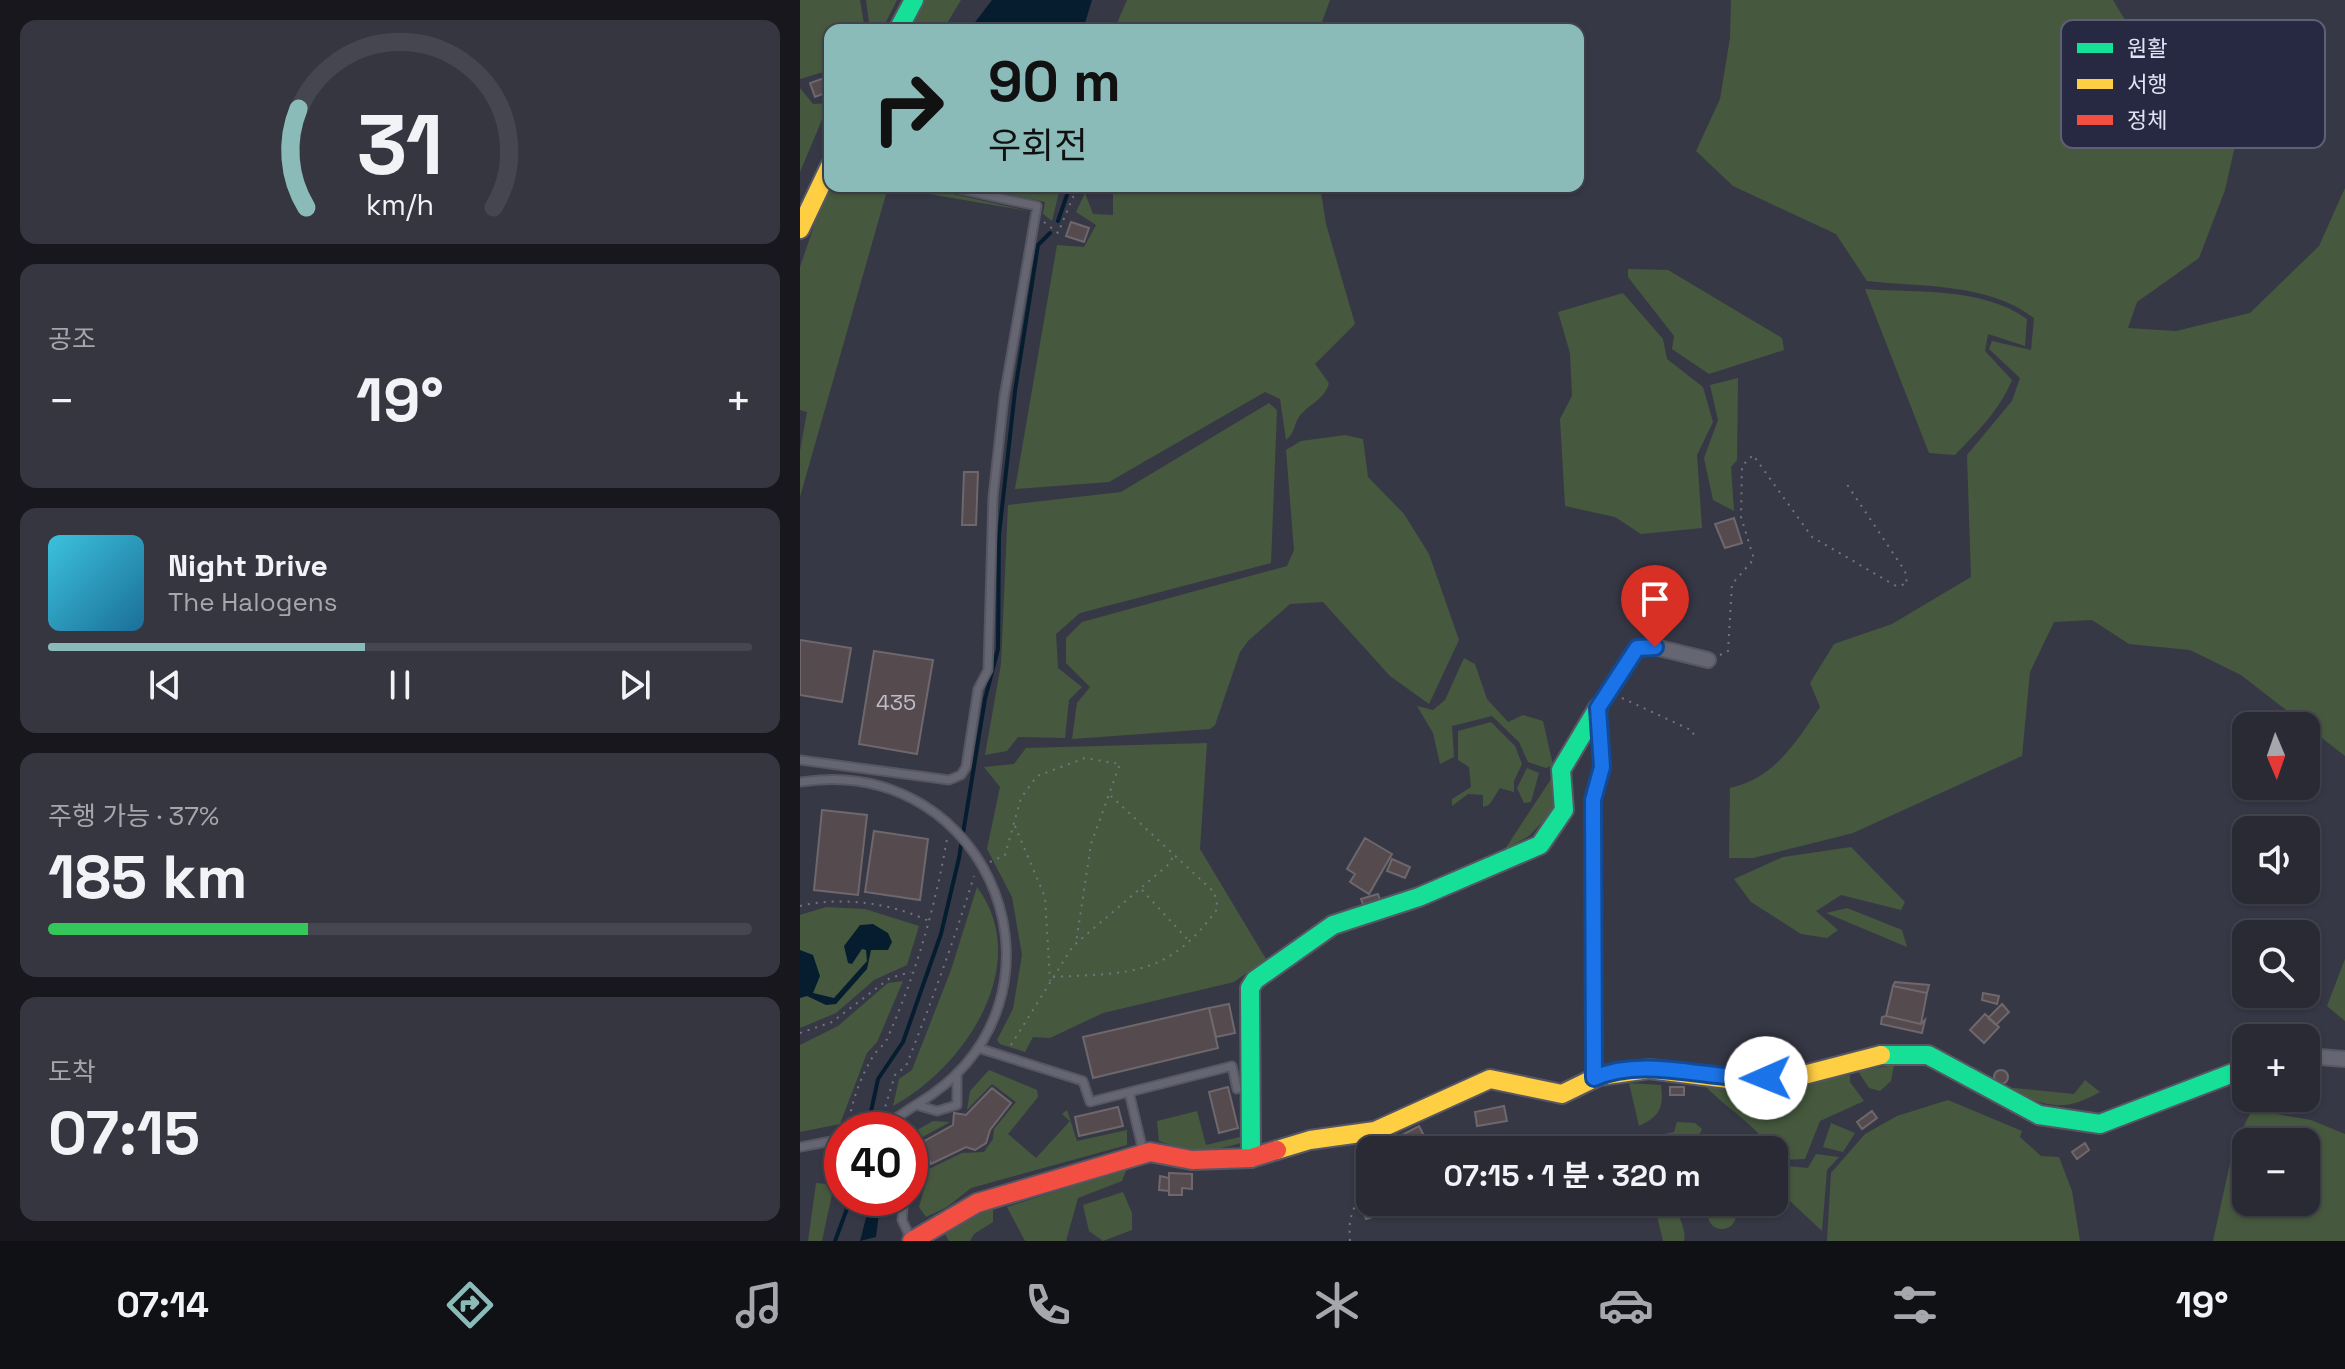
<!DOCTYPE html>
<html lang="ko">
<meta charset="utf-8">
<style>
:root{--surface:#292a34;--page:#353640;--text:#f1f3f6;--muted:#a5a7ac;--line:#45464f;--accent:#8bbbb9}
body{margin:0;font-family:"Space Grotesk","Noto Sans KR",sans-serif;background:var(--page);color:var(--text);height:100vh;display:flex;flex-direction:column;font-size:30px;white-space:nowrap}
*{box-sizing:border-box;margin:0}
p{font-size:26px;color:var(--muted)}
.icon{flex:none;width:44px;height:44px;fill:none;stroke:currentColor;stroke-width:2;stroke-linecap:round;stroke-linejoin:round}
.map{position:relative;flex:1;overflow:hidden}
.sheet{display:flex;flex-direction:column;gap:20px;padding:20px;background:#17171d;width:800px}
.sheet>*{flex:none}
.guide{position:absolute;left:24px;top:24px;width:760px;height:168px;border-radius:16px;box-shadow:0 2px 6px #0004,0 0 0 2px var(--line);background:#8bbbb9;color:#111;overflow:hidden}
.needle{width:52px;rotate:178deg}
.tools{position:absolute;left:1432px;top:712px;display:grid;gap:16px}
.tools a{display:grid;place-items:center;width:88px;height:88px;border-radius:16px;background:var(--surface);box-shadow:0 2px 6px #0004,0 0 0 2px var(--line);font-size:40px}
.speed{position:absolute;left:24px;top:1112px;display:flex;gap:16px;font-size:40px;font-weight:700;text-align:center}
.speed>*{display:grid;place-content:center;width:104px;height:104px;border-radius:50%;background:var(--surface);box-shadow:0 2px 6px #0004,0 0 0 2px var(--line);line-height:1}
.speed .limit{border:12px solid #d22;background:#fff;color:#111}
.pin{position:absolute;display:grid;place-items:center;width:68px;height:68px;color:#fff;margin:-82px -34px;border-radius:50% 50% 50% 0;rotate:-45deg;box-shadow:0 0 8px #0007}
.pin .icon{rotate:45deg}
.me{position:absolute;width:88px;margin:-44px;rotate:269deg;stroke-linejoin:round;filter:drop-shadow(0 0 6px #0008)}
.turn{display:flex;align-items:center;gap:28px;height:168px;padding:0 32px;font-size:36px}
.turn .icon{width:104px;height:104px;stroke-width:2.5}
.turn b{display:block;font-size:56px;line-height:68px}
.big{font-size:60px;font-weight:700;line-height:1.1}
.sheet .widget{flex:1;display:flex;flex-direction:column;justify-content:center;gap:12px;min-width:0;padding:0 28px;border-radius:16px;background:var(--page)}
.sheet .dial{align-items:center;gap:0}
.dial svg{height:208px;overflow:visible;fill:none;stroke:var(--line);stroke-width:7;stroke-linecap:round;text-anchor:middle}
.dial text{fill:var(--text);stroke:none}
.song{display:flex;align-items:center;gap:24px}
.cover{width:96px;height:96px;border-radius:12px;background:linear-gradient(135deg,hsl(190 70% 55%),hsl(200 70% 35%))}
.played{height:8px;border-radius:4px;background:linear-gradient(90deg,var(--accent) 45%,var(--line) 45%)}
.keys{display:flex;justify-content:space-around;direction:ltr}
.heat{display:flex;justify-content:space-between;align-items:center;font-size:44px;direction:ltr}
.charge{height:12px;border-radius:6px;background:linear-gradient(90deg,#34c759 37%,var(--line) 0)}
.trip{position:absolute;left:556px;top:1136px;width:432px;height:80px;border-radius:16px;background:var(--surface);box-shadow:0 2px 6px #0004,0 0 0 2px var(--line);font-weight:700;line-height:80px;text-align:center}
.dock{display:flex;height:128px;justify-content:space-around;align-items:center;background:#101115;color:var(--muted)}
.dock .icon{width:56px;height:56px}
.dock .selected{color:var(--accent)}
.dock b{font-size:36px;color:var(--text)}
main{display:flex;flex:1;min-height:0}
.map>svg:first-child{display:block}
</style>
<main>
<section class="sheet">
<div class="widget dial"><svg viewBox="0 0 100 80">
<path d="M14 69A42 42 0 1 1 86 69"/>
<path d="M14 69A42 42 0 0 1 11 31" stroke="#8bbbb9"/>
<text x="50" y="56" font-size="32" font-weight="700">31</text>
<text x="50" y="72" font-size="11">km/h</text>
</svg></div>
<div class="widget"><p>공조</p>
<div class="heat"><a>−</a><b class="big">19°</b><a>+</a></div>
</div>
<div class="widget">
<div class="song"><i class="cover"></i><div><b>Night Drive</b><p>The Halogens</p></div></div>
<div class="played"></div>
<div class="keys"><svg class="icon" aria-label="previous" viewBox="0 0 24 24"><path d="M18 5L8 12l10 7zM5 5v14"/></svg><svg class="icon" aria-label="pause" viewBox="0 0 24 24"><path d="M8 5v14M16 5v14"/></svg><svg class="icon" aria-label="next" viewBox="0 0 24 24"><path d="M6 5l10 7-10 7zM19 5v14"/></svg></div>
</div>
<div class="widget"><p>주행 가능 · 37%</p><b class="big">185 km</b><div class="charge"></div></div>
<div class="widget"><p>도착</p><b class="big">07:15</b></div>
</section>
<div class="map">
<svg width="1545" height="1241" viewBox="0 0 1545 1241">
<rect width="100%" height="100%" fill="#373846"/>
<!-- green -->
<path fill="#46593e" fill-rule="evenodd" d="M 0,0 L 60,0 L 65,30 L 30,30 L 30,70 L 0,79 Z
M 66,0 L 97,0 L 82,30 L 70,30 Z
M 124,0 L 161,0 L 143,30 L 122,30 L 112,24 Z
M 327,0 L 530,0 L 519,30 L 314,30 Z
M 931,0 L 1313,0 L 1334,35 L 1421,89 L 1440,124 L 1425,190 L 1399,258 L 1337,302 L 1328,328 L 1376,331 L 1450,313 L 1519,246 L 1545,188 L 1545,756 L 1441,675 L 1390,650 L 1329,644 L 1292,620 L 1254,622 L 1230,672 L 1222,756 L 1053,833 L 953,858 L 929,858 L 930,788 C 975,778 995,743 1020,707 L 1010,683 L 1034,644 L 1092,624 L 1171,577 L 1167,455 L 1212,401 L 1220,378 L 1189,349 L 1192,341 L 1231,350 L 1234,318 C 1188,283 1123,287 1067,281 L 1036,234 L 933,186 L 896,151 L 920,99 L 930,38 Z
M 0,88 L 13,104 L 29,103 L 0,172 Z
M 32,186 L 118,186 L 228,211 L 88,187 L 0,497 L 0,451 L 7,412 L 0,410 L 0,267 L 18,214 Z
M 171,186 L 260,188 L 252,221 L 243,214 L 245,202 Z
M 313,186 L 520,186 L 526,224 L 555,324 L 515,364 L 529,383 C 524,401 509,403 499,417 C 493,426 495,433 486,440 L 480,399 L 465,392 L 309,482 L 215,489 L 257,245 L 284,247 L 296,225 L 276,212 L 285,193 L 293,214 L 313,215 Z
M 828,269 L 868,270 L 982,338 L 984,350 L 909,374 L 872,349 L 874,336 L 828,277 Z
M 1065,289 C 1117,293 1183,287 1227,319 L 1225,346 L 1188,334 L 1185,351 L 1212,380 C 1199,411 1178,431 1155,455 L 1129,453 Z
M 823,293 L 863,339 L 867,359 L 903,387 L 913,422 L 897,455 L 902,528 L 841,534 L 815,517 L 765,506 L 760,419 L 772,396 L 770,353 L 758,312 Z
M 938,378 L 937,460 L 931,467 L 934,511 L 913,500 L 904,458 L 918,420 L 910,385 Z
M 469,403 L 477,410 L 471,563 L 280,613 L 256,634 L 258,668 L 282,687 L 269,700 L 265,738 L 218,737 L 207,751 L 185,755 L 201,664 L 208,505 L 321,492 Z
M 545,435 L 563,439 L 568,477 L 604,514 L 629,554 L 659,640 L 629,704 L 590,676 L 523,602 L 490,604 L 448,641 L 440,652 L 415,725 L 410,729 L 272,739 L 277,703 L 290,687 L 266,663 L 266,638 L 282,622 L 487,566 L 494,550 L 486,450 L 501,441 Z
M 664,658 L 675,664 L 687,699 L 708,722 L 723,715 L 743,721 L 753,765 L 746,768 L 728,762 L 719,742 L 692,716 L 652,726 L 654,757 L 640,764 L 633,733 L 617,706 L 633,710 L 645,700 Z
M 691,722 L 715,746 L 722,764 L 714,781 L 714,792 L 700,788 L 689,805 L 683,807 L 683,795 L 668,794 L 652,806 L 652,799 L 671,787 L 669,767 L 658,760 L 658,731 Z
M 407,743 L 400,849 L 466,959 L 434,982 L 303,1013 L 250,1038 L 233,1037 L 225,1052 L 200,1044 L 197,1040 L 213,1009 L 222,955 L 212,897 L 187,849 L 200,787 L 184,767 L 214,764 L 226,748 Z
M 727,768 L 739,773 L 731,802 L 724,803 L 717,788 Z
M 753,776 L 754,810 L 729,836 L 705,849 Z
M 1051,847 L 1105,902 L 1101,910 L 1041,895 L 1016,911 L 1038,930 L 1027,938 L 1001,934 L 951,902 L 934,879 L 983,857 Z
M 177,887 C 234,964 165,1067 93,1106 L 99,1079 L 112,1070 L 151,970 Z
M 26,907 L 65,909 L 119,926 L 107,965 L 74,980 L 36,1013 L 0,1028 L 0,915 Z
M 1047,908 L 1102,930 L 1107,947 L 1026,913 Z
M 1545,959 L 1545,1021 L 1527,1006 Z
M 103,981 L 77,1042 L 67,1053 L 40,1124 L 0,1132 L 0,1045 L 38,1026 L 88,983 Z
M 1094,1065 L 1091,1081 L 1080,1091 L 1069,1088 L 1058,1071 Z
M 189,1070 L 237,1090 L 238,1097 L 208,1134 L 236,1158 L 270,1121 L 262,1114 L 267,1110 L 277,1141 L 327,1130 L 327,1145 L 171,1188 L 147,1207 L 126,1217 L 119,1207 L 127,1179 L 110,1134 L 133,1121 L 150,1122 L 117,1140 L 129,1169 L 162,1153 L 184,1152 L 193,1139 L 194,1129 L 216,1102 L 192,1084 L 167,1110 L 170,1091 Z
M 1050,1075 L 1050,1082 L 1064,1101 L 1020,1121 L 1005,1159 L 978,1160 C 960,1126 931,1113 904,1085 L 971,1087 Z
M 1285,1080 L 1300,1092 C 1263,1113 1250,1106 1211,1092 L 1214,1088 L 1274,1094 Z
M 829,1083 L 861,1085 C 864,1108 860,1116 839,1126 Z
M 1148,1100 L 1222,1131 L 1220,1137 L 1241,1156 L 1259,1157 L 1272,1191 L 1280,1241 L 1027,1241 L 1031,1173 L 1065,1134 L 1097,1116 Z
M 1452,1110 L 1511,1120 L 1545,1134 L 1545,1241 L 1413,1241 L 1434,1145 ZM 1446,1142 L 1506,1142 L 1506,1202 L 1446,1202 Z
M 397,1111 L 406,1145 L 444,1136 L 445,1142 C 408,1152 395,1154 359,1141 L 357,1121 Z
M 877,1122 L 895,1123 L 902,1129 L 899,1135 L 883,1138 L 879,1149 L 864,1150 L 850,1145 L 850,1137 L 874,1132 Z
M 1031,1123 L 1055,1133 L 1043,1152 L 1023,1147 Z
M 1016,1154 L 1039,1157 L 1027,1170 L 1022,1231 L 974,1186 L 974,1165 L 1008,1168 Z
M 327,1168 L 322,1181 L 278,1198 L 266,1241 L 225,1241 L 207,1207 Z
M 35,1180 L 22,1241 L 8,1241 L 16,1183 L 27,1184 Z
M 323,1192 L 332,1213 L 332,1230 L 303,1241 L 289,1231 L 283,1205 Z
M908 1215a14 14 0 1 1 28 0a14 14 0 1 1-28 0Z
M 860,1202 L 877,1202 C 876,1217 887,1227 884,1241 L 863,1241 L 858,1220 Z
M 193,1206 L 193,1222 L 174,1234 L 170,1241 L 149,1241 L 145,1234 Z"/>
<!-- water -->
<path fill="#061d30" d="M 192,0 L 292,0 L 283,30 L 169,30 Z
M 73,924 L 88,933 L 92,942 L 88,950 L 71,950 L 67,969 L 36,1004 L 26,1005 L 7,996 L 0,998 L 0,950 L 13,955 L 20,976 L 13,993 L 34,998 L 67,961 L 66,950 L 62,949 L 52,964 L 48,963 L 44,946 L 60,925 Z
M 71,1198 L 81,1198 L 76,1237 L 60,1241 Z"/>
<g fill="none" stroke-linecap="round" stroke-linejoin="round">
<!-- stream -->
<path stroke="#061d30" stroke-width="4" d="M 258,221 L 270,186
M 67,1130 L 78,1079 L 103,1042 L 141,934 L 159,858 L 185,699 L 198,649 L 199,535 L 215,391 L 238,245 L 250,233
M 35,1241 L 51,1198"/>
</g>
<!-- building -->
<path fill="#554a4d" stroke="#6e676b" stroke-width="2" d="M 30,76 L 30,91 L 15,97 L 10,83 Z
M 271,222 L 289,228 L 284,242 L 266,236 Z
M 164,472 L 178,472 L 176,525 L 162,525 Z
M 934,518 L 942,543 L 925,548 L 915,524 Z
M 0,640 L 51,648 L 42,702 L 0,695 Z
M 74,651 L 133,660 L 117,754 L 59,744 Z
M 22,810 L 67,815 L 58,895 L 14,890 Z
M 74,831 L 128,839 L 120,900 L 65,892 Z
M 565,838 L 592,854 L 569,894 L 550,882 L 555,874 L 547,869 Z
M 592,859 L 610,867 L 605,878 L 587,871 Z
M 578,894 L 581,902 L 564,907 L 561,899 Z
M 1095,982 L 1129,985 L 1127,993 L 1093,986 Z
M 1093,986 L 1127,993 L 1121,1024 L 1086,1016 Z
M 1183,993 L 1199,996 L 1197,1004 L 1182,1000 Z
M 429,1004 L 435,1033 L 416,1037 L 409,1008 Z
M 1202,1004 L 1209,1012 L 1196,1025 L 1188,1018 Z
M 409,1008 L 418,1048 L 293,1078 L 283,1037 Z
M 1185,1014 L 1199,1027 L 1184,1043 L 1170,1030 Z
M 1086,1016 L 1121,1024 L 1125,1020 L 1122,1033 L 1081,1024 L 1082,1017 Z
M1194 1077a7 7 0 1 1 14 0a7 7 0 1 1-14 0Z
M 428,1087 L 438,1128 L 419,1133 L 409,1092 Z
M 870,1087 L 884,1087 L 884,1095 L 870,1095 Z
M 192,1088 L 211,1103 L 190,1130 L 186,1143 L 175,1150 L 166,1147 L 131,1164 L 121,1143 L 153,1125 L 154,1113 L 166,1115 Z
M 704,1106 L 707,1121 L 677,1126 L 675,1112 Z
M 318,1107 L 323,1126 L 279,1136 L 275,1117 Z
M 1072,1111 L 1077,1118 L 1062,1129 L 1057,1122 Z
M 619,1126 L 631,1150 L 607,1150 L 600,1136 Z
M 1285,1143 L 1289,1150 L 1277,1159 L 1272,1152 Z
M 556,1158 L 570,1158 L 570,1172 L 556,1172 Z
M 369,1173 L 392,1174 L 392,1189 L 382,1188 L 382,1195 L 369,1195 Z
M 360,1176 L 369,1178 L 369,1191 L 359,1190 Z
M 586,1203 L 589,1212 L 566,1219 L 563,1210 Z"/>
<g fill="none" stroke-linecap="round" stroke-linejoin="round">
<!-- lane casing -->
<g stroke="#575764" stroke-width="11">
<path id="lane" d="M 0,760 L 149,780 L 161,775 L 166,767 L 178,689 L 188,670 L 193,497 L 204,397 L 237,206 L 145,186
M 0,782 C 192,752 288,1000 119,1103 C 102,1113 91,1124 72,1130
M 178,1048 L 283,1081 L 290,1102 L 432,1066 L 437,1089
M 329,1092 L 343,1151
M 116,1105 L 137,1111 L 157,1105 L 157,1073
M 0,1147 L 42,1139
M 104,1198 L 102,1220 L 111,1239"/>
</g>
<!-- street casing -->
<g stroke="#575764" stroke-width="18">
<path id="street" d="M 1506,1056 L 1545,1059
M 794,1078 L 793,800 L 802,767 L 798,708 L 837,648 L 855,647 L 908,660"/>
</g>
<!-- fast casing -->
<g stroke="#575764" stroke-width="22">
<path id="fast" d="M 98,30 L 114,0
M 1081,1055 L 1128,1055 L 1239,1115 L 1300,1124 L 1446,1068
M 451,1158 L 450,988 L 455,980 L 533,925 L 619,897 L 740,845 L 764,810 L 761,770 L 798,708"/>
</g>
<!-- slow casing -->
<g stroke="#575764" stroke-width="22">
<path id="slow" d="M 0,229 L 30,166
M 477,1150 L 510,1140 L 575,1131 L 690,1079 L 762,1094 L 799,1076 L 849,1069 L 936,1080 L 996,1077 L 1081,1055"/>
</g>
<!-- jam casing -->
<g stroke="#575764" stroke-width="22">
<path id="jam" d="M 112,1241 L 177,1203 L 350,1152 L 392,1160 L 451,1158 L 477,1150"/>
</g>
<!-- path -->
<path stroke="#73747e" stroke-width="2" stroke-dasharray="2 6" stroke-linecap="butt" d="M 244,222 L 258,233 L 273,197 L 285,186
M 920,655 L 928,651 L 932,584 L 954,559 L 941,517 L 942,466 L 953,455 L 1012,537 L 1096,586 L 1107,584 L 1105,571 L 1044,480
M 822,698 L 893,731 L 894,739
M 215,826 L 245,897 L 250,981
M 190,862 L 205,855 L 221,798 L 237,776 L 285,758 L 320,764 L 291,844 L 276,943
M 342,890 L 389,941
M 0,906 C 42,896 92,903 131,922
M 253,977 C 332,973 369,976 418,908 L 414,892 L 311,796
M 0,1033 L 32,1022 L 90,978 L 111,972
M 211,1045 L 273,946 L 369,864 L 374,855
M 83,1114 L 95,1075 L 106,1066 C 131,1003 154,941 174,876
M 48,1127 C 51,1104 60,1078 72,1058 C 76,1050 84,1046 87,1039 C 116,974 135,908 147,839
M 576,1149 L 583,1150
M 550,1241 C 548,1219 552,1203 570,1189"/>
<!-- lane -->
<use href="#lane" stroke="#656671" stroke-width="7"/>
<!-- street -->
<use href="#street" stroke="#656671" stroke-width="14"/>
<!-- fast -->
<use href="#fast" stroke="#16e098" stroke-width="18"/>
<!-- slow -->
<use href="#slow" stroke="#ffcf43" stroke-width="18"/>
<!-- jam -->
<use href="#jam" stroke="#f24e42" stroke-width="18"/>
</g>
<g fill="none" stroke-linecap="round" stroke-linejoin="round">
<!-- route casing -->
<g stroke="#114b97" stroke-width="20">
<path id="route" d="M 855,647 L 837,648 L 798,708 L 802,767 L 793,800 L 794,1078 C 845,1055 912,1081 966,1078"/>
</g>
<!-- route -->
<use href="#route" stroke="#1a73e8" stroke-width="14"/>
</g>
<g text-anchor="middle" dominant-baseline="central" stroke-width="8" stroke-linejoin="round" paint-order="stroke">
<!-- number labels -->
<g font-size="22" fill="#bebcca">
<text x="96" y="702">435</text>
</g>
</g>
<!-- legend -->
<rect x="1261" y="20" width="264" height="128" rx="12" fill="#272841" stroke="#5f6077" stroke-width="2"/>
<rect x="1277" y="43" width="36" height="10" fill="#16e098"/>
<rect x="1277" y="79" width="36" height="10" fill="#ffcf43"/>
<rect x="1277" y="115" width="36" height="10" fill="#f24e42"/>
<g font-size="22" fill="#e1e2f4">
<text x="1327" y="56">원활</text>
<text x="1327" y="92">서행</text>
<text x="1327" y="128">정체</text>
</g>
</svg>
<div class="tools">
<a><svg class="needle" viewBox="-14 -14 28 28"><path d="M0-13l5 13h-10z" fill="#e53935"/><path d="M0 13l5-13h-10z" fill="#a5a7ac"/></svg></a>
<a><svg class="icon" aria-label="sound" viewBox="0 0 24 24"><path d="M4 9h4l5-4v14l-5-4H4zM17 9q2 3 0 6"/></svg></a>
<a><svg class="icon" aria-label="search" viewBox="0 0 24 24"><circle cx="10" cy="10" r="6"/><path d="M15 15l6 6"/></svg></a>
<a>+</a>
<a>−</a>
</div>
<div class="speed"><div class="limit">40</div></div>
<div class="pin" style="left:855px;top:647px;background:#d93025"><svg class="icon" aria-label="arrive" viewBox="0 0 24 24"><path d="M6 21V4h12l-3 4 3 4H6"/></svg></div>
<svg class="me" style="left:966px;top:1078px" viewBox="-20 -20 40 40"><circle r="19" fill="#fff"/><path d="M0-13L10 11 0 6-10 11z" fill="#1a73e8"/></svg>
<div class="trip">07:15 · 1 분 · 320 m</div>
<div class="guide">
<div class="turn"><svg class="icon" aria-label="right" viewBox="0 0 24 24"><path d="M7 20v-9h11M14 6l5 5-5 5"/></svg><div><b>90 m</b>우회전</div></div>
</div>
</div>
</main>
<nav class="dock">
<b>07:14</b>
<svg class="icon selected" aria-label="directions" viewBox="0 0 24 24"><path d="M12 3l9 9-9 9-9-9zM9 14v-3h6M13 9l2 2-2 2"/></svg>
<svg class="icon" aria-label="music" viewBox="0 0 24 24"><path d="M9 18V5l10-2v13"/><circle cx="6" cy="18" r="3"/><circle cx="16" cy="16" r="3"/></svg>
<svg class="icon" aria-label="phone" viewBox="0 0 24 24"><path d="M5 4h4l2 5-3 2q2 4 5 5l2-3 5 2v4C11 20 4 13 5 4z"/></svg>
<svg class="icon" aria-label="climate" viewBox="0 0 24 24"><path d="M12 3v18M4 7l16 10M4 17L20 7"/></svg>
<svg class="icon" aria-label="car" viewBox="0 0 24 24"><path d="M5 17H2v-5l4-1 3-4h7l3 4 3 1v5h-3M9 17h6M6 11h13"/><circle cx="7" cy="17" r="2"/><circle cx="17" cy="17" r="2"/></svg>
<svg class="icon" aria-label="filters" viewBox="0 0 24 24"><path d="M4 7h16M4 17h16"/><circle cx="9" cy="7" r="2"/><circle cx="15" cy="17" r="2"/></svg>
<b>19°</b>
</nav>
